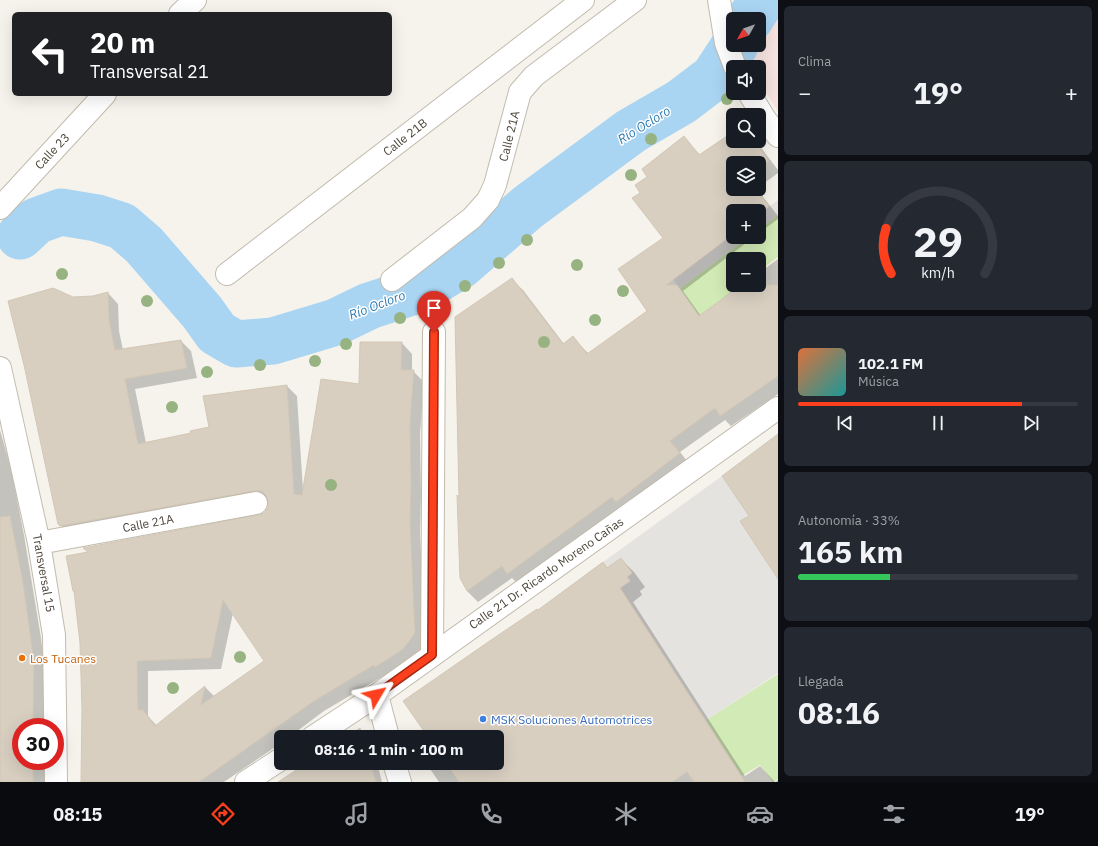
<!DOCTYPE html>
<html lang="es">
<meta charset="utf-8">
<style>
:root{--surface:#171b24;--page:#242831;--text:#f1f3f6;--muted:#9ea1a6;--line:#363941;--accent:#fc3f1d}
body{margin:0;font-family:"IBM Plex Sans",sans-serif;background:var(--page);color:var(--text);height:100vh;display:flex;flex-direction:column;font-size:15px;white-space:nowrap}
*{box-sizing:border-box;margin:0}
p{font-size:13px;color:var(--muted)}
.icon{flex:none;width:22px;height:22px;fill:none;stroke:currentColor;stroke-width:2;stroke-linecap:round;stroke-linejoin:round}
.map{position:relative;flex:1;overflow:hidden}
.drawer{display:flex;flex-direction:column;gap:6px;padding:6px;background:#0d0f14;width:320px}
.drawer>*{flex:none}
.hud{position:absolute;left:12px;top:12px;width:380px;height:84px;border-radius:6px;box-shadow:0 4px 16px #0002;background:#202124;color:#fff;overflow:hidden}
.needle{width:26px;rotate:230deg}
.controls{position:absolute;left:726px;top:12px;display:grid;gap:8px}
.controls a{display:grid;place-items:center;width:40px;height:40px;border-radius:6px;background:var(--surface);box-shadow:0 4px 16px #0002;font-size:20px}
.speed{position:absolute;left:12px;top:718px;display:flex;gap:8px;font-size:20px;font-weight:700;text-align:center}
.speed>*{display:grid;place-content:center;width:52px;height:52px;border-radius:50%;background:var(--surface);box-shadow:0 4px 16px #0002;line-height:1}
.speed .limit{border:6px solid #d22;background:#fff;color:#111}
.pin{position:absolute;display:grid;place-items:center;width:34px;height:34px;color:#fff;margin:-41px -17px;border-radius:50% 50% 50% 0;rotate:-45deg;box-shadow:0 0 4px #0007}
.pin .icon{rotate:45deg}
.me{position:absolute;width:44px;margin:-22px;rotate:54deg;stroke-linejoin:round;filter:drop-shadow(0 0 3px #0008)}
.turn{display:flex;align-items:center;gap:14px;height:84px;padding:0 12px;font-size:18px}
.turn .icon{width:52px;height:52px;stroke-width:2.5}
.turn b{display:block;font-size:28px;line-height:34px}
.big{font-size:30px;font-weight:700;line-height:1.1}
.drawer .card{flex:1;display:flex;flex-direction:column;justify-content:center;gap:6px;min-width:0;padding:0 14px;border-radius:6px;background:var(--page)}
.drawer .dial{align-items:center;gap:0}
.dial svg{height:104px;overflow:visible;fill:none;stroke:var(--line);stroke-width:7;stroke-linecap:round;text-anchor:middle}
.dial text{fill:var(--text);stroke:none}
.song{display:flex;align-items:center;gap:12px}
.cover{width:48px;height:48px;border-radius:6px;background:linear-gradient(135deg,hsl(20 70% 55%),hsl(180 70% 35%))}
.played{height:4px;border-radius:2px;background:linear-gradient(90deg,var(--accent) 80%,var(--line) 80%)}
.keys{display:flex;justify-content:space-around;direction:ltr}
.heat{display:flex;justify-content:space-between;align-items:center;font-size:22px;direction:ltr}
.charge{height:6px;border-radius:3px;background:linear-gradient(90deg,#34c759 33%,var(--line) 0)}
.trip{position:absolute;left:274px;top:730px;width:230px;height:40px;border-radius:6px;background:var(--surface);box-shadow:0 4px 16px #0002;font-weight:700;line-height:40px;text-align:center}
.tab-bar{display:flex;height:64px;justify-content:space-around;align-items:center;background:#090b0e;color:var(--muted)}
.tab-bar .icon{width:28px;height:28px}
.tab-bar .current{color:var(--accent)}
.tab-bar b{font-size:18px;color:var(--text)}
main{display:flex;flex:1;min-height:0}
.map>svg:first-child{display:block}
</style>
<main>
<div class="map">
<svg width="778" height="782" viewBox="0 0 778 782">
<rect width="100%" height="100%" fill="#f6f3ec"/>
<!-- medical -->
<path fill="#f6e3e0" d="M 772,0 L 778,0 L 778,112 L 759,80 L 759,67 L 753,67 L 744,47 L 745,45 L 759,45 L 759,21 Z"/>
<!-- green -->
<path fill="#d2eab5" d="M 742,0 L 772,0 L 759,21 L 759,19 L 739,19 Z
M 778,215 L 778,257 L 759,271 L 759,259 L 733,259 L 733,285 L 741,285 L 699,316 L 679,289 L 748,237 L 759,237 L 759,229 Z
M 778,674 L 778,779 L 773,782 L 760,765 L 742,776 L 706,720 Z"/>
<!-- parking -->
<path fill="#e5e3e0" d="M 778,200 L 778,215 L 759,229 L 759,214 Z
M 733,234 L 733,237 L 748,237 L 679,289 L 673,279 Z
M 722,476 L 749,516 L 741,521 L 778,570 L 778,673 L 706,720 L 620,588 L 630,581 L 627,577 L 632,573 L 621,558 L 607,568 L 603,562 Z"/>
<!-- shadow -->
<path fill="#0003" fill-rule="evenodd" d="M 684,137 L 701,156 L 733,138 L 733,141 L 756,141 L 778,170 L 778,173 L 759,187 L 759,163 L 733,163 L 733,189 L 757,189 L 778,216 L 778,219 L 759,233 L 759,211 L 733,211 L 733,237 L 754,237 L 683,291 L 701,316 L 742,285 L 759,285 L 759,273 L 778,259 L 778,394 L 731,426 L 725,420 L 680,452 L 690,465 L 519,585 L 512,578 L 478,602 L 467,591 L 461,578 L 460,499 L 512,280 L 523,290 L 564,344 L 573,338 L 589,354 L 648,311 L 665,238 L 642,193 L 649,177 Z
M 108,293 L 118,304 L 119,331 L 123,350 L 181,341 L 191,351 L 197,378 L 135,389 L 146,443 L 192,433 L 210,428 L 287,386 L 297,396 L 303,490 L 360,386 L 402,343 L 412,354 L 412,371 L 413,371 L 424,382 L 420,434 L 421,495 L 420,533 L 425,642 L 421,650 L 414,659 L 386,677 L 385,675 L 324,711 L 289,737 L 281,737 L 281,743 L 224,782 L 82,782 L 83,709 L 81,643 L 75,593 L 73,591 L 90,553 L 259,516 L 264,514 L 269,508 L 269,501 L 265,501 L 72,536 L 59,524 L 73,298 L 93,297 ZM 233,613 L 265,661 L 215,697 L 205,687 L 157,726 L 148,716 L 148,671 L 221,669 Z
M 0,430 L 11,469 L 24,535 L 41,638 L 45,674 L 44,727 L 21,727 L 21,761 L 45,761 L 45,782 L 0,782 Z
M 621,559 L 634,572 L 645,587 L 640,591 L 642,595 L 633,602 L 745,776 L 760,766 L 775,782 L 778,780 L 778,782 L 439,782 L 426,763 L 497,763 L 497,737 L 429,737 L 538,611 L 603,563 L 608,568 Z
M 360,729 L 368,737 L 349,737 Z
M 309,763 L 377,763 L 382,782 L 282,782 Z"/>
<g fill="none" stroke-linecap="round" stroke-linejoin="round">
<!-- river -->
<path stroke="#a9d4f2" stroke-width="47" d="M 750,19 L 762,0
M 20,236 L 36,221 L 61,212 L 97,218 L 122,226 L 144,245 L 202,312 L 217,333 L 236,344 L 273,341 L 336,322 L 369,306 L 421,289 L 461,265 L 528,207 L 631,131 L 681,102 L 714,77 L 735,45"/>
</g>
<!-- building -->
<path fill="#d8cfc1" stroke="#d3c7b4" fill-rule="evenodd" d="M 733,132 L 733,141 L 754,141 L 769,161 L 759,169 L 759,163 L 733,163 L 733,189 L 755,189 L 769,206 L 759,214 L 759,211 L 733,211 L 733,234 L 666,285 L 677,285 L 699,316 L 741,285 L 778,285 L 778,376 L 720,416 L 715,408 L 670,441 L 680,453 L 616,502 L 612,497 L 507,574 L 502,566 L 467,591 L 460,578 L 457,495 L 459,498 L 455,317 L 512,278 L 563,344 L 573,336 L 587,354 L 647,311 L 618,269 L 663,238 L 632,198 L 640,193 L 635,185 L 647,177 L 642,169 L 684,136 L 699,155 Z
M 53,288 L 73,297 L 93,296 L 108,292 L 109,320 L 115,350 L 181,340 L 187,368 L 125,379 L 138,444 L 191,433 L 190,431 L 209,427 L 203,396 L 287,385 L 294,494 L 302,495 L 321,379 L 359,384 L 360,342 L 402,342 L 401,370 L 414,370 L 410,422 L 411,484 L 410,522 L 415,632 L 411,639 L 403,649 L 393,656 L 375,667 L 374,665 L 314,701 L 199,782 L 81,782 L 82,709 L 80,643 L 74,591 L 73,591 L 66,556 L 88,552 L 83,548 L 258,515 L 264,513 L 268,508 L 268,500 L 266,495 L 261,491 L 254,491 L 60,526 L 58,524 L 24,365 L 8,301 ZM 223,600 L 264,661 L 201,705 L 205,686 L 155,726 L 143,710 L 138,710 L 137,661 L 211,658 Z
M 778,434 L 778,579 L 740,521 L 749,516 L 722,476 Z
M 10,516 L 23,582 L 34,662 L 33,727 L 21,727 L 21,761 L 33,761 L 33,782 L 0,782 L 0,517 Z
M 621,558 L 632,573 L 627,577 L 630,581 L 620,588 L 745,782 L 694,782 L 687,772 L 672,782 L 459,782 L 446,763 L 497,763 L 497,737 L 428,737 L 403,701 L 494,638 L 537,609 L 538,610 L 603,562 L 607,568 Z
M 360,728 L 363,737 L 347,737 Z
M 307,763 L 370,763 L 376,782 L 278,782 Z"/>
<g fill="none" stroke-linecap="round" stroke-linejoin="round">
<!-- minor casing -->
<g stroke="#c2bbae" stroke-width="24">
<path id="minor" d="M 719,0 L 726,43 L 735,67
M 180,14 L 195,0
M 749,93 L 765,119 L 778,136
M 0,208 L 105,94
M 227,274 L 583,0
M 392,280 L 472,218 L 488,200 L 495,185 L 520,92 L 534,76 L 635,0
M 0,368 L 39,543 L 54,635 L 56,782
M 39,543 L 256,503
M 432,655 L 434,332
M 377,695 L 388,737
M 313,737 L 377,695 L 778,408
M 394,763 L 400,782
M 246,782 L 281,759"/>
</g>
<!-- minor -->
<use href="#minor" stroke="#fff" stroke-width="22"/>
</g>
<!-- trees -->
<g fill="#97b381">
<circle cx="727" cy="99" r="6"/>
<circle cx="651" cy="139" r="6"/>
<circle cx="631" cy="175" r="6"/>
<circle cx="527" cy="240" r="6"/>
<circle cx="499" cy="263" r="6"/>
<circle cx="577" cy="265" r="6"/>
<circle cx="62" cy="274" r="6"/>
<circle cx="465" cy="286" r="6"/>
<circle cx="623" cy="291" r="6"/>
<circle cx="147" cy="301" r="6"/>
<circle cx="400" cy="318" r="6"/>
<circle cx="595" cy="320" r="6"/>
<circle cx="544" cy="342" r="6"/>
<circle cx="346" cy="344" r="6"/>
<circle cx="315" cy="361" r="6"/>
<circle cx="260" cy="365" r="6"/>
<circle cx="207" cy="372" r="6"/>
<circle cx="172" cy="407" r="6"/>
<circle cx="331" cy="485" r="6"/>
<circle cx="240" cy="657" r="6"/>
<circle cx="173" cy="688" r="6"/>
</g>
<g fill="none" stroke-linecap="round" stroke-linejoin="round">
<!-- route casing -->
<g stroke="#a42913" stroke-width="10">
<path id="route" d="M 376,695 L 432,655 L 434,332"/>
</g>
<!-- route -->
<use href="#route" stroke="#fc3f1d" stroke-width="7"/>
</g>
<!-- markers -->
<circle fill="#e8710a" stroke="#fff" stroke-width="1.5" cx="22" cy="658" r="4"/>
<circle fill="#3f7fe0" stroke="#fff" stroke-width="1.5" cx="483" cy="719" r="4"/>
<g text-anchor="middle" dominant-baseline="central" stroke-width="3" stroke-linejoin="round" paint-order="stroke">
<!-- street labels -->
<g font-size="12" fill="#4b4439" stroke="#fff">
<text transform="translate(509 136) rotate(-76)">Calle 21A</text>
<text transform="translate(405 137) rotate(-38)">Calle 21B</text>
<text transform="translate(52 151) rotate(-47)">Calle 23</text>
<text transform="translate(148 523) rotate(-11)">Calle 21A</text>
<text transform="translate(44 573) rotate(80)">Transversal 15</text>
<text transform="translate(546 573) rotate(-35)">Calle 21 Dr. Ricardo Moreno Cañas</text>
</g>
<!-- food labels -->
<g font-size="12" fill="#c56008" stroke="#fff" text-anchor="start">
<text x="30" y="658">Los Tucanes</text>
</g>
<!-- shop labels -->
<g font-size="12" fill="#366cbe" stroke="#fff" text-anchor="start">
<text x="491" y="719">MSK Soluciones Automotrices</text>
</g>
<!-- water labels -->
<g font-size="13" font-style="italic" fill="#2e7ab2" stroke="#fff">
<text transform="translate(644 125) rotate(-32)">Río Ocloro</text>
<text transform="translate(377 305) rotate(-21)">Río Ocloro</text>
</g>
</g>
</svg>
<div class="controls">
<a><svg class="needle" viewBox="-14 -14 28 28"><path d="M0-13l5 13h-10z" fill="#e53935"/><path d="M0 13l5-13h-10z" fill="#9ea1a6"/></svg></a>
<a><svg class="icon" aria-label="sound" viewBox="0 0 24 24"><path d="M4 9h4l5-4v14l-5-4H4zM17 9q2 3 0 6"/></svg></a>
<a><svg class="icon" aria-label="search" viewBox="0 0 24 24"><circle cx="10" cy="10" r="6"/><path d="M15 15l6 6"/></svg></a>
<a><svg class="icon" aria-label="layers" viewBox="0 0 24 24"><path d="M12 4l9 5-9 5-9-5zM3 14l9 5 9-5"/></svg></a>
<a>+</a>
<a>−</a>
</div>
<div class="speed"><div class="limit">30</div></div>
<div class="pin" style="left:434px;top:332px;background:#d93025"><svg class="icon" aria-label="arrive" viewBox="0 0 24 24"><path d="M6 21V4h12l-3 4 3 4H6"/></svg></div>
<svg class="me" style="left:376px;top:695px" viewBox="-20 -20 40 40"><path d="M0-17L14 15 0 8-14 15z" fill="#fc3f1d" stroke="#fff" stroke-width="4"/></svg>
<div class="trip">08:16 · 1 min · 100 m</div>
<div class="hud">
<div class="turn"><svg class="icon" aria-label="left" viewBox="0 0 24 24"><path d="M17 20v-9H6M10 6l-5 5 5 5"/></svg><div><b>20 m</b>Transversal 21</div></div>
</div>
</div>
<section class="drawer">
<div class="card"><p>Clima</p>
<div class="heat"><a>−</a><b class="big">19°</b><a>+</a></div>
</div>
<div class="card dial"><svg viewBox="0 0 100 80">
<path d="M14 69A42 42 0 1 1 86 69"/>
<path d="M14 69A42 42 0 0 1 10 34" stroke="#fc3f1d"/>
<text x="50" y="56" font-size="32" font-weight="700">29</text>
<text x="50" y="72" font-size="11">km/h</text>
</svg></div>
<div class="card">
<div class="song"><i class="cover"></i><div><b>102.1 FM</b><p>Música</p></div></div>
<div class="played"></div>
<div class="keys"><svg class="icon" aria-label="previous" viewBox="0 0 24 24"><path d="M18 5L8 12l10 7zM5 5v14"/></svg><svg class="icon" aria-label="pause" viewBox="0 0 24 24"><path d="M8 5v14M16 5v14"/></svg><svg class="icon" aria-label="next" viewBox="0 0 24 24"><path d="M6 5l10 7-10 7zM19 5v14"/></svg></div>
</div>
<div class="card"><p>Autonomía · 33%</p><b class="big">165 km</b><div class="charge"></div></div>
<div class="card"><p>Llegada</p><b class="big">08:16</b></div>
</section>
</main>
<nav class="tab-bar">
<b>08:15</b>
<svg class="icon current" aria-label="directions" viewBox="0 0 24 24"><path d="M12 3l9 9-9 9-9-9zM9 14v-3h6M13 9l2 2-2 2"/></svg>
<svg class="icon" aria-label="music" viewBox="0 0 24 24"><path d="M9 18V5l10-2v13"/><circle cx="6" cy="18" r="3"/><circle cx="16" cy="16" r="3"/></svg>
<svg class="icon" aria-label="phone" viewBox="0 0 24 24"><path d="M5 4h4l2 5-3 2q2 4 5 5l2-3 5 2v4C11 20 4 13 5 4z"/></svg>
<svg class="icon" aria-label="climate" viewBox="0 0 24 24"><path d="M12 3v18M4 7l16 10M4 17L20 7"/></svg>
<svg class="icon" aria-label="car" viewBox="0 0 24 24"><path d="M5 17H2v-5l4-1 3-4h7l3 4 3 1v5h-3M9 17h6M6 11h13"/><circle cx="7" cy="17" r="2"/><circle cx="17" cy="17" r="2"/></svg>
<svg class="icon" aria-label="filters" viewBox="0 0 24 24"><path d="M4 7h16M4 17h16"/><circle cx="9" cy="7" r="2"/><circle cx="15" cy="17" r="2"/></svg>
<b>19°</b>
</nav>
